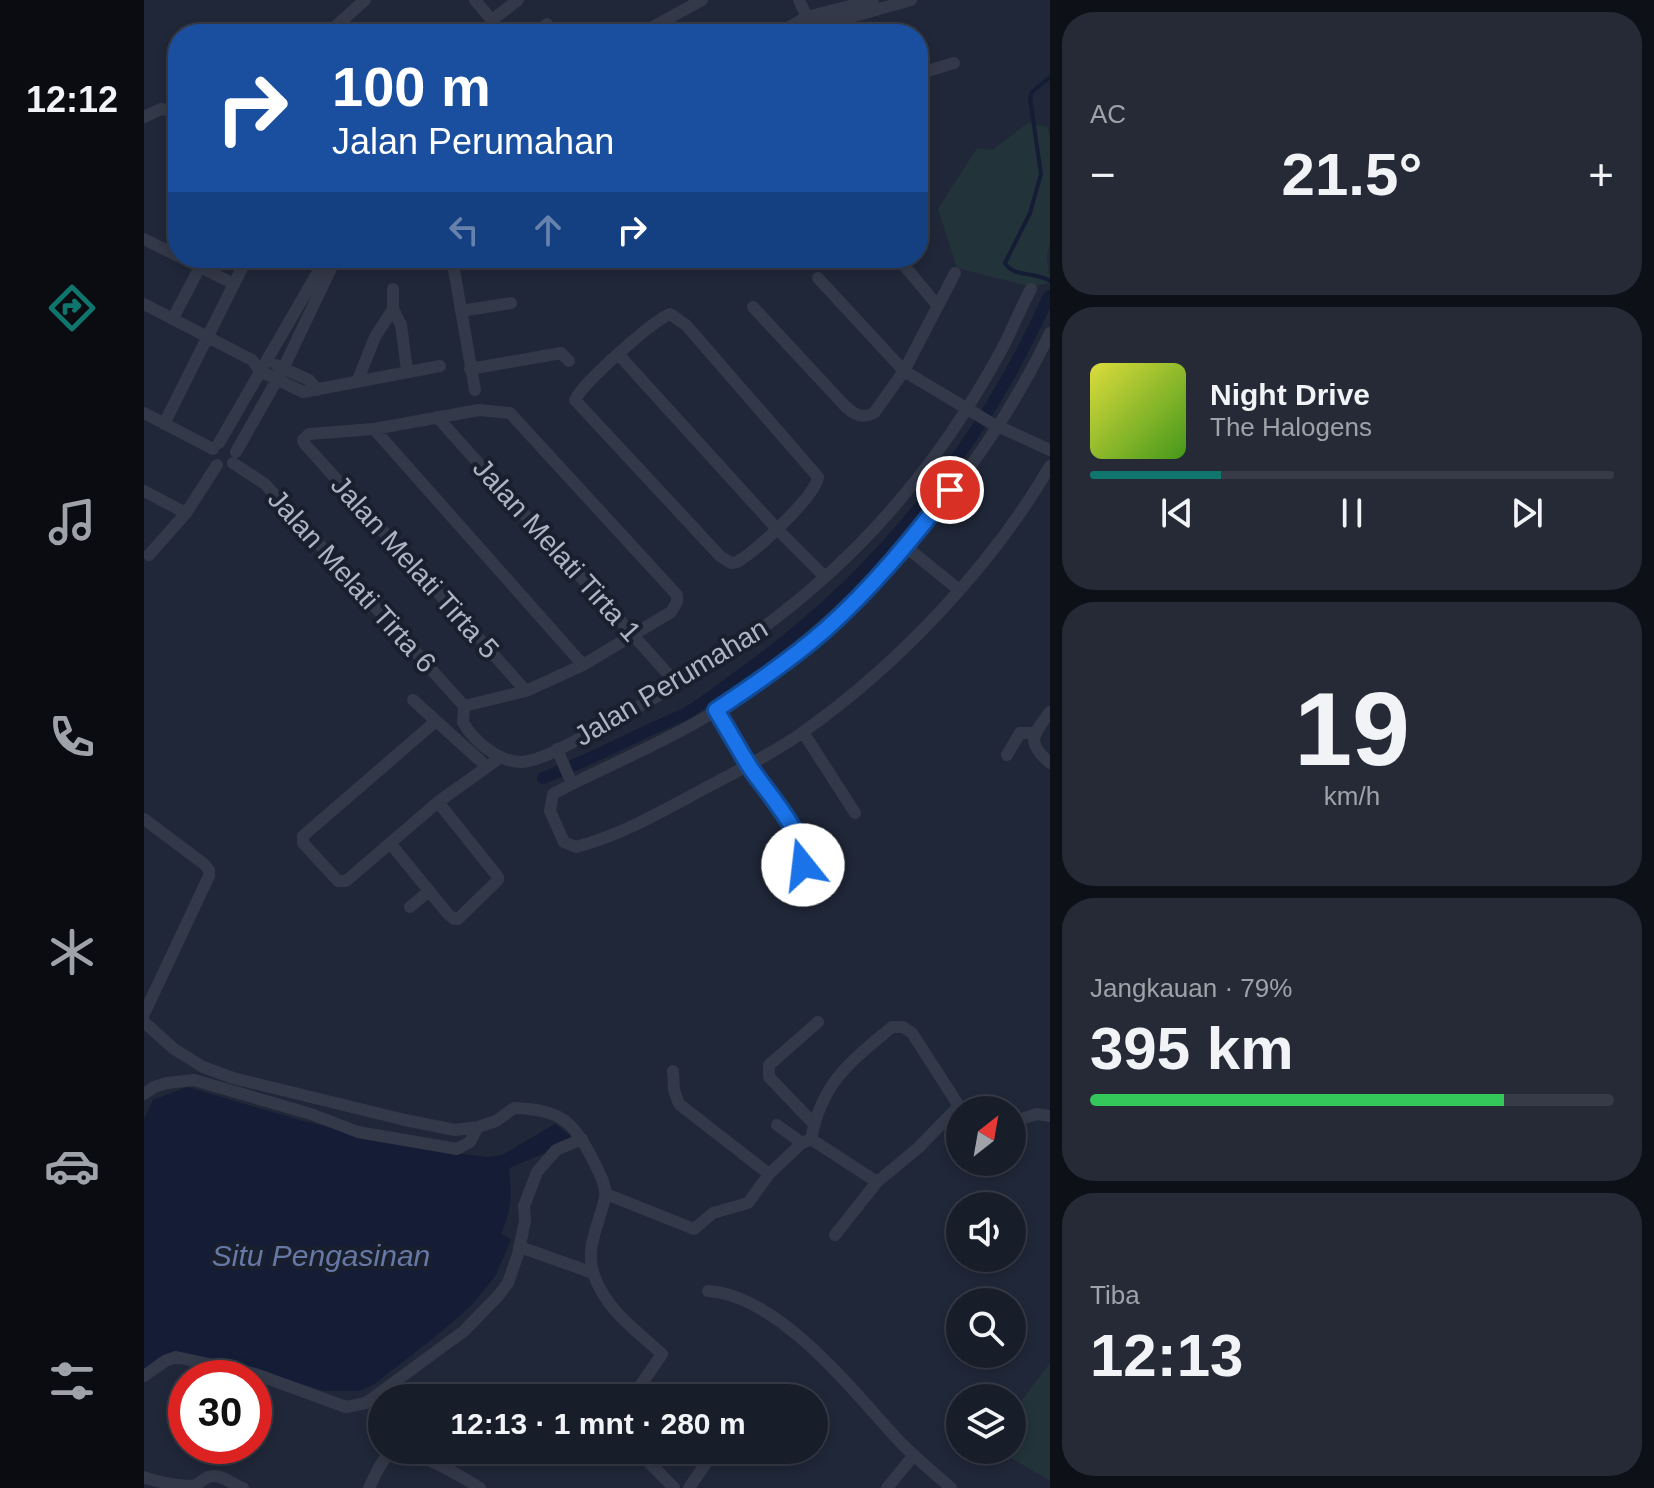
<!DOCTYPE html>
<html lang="id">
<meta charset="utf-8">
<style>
:root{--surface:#181d2a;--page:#252a36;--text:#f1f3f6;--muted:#9fa2a8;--line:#363b47;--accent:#0f766e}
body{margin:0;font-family:Arial,sans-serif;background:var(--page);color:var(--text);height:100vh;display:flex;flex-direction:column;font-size:30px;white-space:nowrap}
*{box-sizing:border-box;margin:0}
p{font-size:26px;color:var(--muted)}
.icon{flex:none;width:44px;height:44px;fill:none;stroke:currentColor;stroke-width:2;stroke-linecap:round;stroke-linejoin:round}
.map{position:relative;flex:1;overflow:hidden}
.details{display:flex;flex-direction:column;gap:12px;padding:12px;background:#0d1017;width:604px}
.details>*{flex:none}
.banner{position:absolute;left:24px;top:24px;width:760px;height:244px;border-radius:32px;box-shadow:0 4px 12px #0003,0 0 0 2px var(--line);background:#1a4fa0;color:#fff;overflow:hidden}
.needle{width:52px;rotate:31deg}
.fabs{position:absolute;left:802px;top:1096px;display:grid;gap:16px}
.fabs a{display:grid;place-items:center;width:80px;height:80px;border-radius:50%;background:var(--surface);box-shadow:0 4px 12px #0003,0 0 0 2px var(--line);font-size:40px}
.speed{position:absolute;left:24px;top:1360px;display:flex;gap:16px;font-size:40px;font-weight:700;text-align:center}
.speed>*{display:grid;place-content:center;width:104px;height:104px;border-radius:50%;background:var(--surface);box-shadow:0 4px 12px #0003,0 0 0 2px var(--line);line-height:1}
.speed .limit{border:12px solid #d22;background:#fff;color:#111}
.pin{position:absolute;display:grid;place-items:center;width:68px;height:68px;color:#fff;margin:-34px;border:4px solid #fff;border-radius:50%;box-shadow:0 2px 8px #0007}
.me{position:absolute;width:88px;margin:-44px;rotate:344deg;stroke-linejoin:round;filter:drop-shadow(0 0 6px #0008)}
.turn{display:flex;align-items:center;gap:28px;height:168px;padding:0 32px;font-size:36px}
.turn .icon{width:104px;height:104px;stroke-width:2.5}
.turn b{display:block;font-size:56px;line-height:68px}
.lanes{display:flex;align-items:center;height:76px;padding:0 32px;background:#0003;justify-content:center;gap:40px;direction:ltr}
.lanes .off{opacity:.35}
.big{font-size:60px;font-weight:800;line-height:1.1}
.details .widget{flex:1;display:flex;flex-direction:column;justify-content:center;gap:12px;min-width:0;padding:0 28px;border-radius:32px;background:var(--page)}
.details .dial{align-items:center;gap:0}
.dial b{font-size:104px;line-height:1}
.song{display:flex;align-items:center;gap:24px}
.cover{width:96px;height:96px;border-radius:12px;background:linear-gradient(135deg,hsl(60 70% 55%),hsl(100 70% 35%))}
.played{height:8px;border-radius:4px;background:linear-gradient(90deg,var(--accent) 25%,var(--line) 25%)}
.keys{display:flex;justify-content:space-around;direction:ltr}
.heat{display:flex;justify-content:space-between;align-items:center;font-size:44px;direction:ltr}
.charge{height:12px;border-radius:6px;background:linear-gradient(90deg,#34c759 79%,var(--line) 0)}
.trip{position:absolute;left:224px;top:1384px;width:460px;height:80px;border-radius:40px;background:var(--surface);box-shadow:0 4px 12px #0003,0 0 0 2px var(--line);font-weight:800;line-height:80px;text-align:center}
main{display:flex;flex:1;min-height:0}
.dock{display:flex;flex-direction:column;width:144px;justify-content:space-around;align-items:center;background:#0a0c11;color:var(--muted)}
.dock .icon{width:56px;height:56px}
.dock .current{color:var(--accent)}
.dock b{font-size:36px;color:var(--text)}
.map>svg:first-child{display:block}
</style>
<main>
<nav class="dock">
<b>12:12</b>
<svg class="icon current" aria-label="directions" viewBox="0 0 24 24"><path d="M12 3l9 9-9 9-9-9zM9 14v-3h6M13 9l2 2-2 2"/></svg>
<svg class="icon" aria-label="music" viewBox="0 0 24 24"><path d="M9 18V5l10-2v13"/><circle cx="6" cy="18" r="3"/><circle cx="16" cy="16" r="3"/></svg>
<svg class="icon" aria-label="phone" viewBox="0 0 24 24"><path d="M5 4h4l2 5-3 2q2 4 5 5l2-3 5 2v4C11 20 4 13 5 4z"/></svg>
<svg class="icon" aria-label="climate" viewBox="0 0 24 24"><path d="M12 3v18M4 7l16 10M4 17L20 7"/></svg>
<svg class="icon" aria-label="car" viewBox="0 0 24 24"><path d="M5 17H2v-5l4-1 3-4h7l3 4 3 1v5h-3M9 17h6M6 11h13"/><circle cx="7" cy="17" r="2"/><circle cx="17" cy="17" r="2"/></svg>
<svg class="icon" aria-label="filters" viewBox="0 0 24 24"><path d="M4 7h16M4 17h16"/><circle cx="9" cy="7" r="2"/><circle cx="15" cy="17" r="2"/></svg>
</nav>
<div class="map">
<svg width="906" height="1488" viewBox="0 0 906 1488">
<rect width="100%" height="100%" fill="#202738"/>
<!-- green -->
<path fill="#223339" d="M 884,123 L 904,127 L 906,140 L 906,242 L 903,256 L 906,283 L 888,287 L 813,268 L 794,209 L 833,148 L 848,150 Z
M 906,1363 L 906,1481 L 854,1450 L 868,1450 L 868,1413 Z"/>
<!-- water -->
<path fill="#141d35" d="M 43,1087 L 159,1121 L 287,1150 L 343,1157 L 358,1155 L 411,1124 L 432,1140 L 365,1168 C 368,1197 368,1208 357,1234 L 367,1239 L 352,1275 L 327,1306 L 291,1337 L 229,1385 L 215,1391 L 180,1391 L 93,1364 L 21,1355 L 0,1369 L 0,1119 L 9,1100 Z"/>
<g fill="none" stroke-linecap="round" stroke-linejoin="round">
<!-- stream -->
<path stroke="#141d35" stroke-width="4" d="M 906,77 L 888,92 L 886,98 L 897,174 L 886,213 L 861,263 C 870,278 892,271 906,281
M 905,296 L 906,293"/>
<!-- canal -->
<path stroke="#141d35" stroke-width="12" d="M 399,778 C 433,765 466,749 499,733 C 515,725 533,719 548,710 C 565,699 581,686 598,674 C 735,576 836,449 905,296"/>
<!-- minor -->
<path stroke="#343949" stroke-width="12" d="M 331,0 L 359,34
M 655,0 L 666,24
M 348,20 L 374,0
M 183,34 L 221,0
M 393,34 L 403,24
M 496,34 L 558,0
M 633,34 L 663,17 L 729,0
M 657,34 L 668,28 L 767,0
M 774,74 L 810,63
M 0,117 L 17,109 L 34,112
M 774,175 L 777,178
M 0,239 L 34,256
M 38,258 L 90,284
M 308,258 L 331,390
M 754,258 L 793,305
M 674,278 L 760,371 L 847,423 L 906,450
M 249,289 L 249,309 L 257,325 L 263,370
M 0,304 L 108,360 L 116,371 L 159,392 L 296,366
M 609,307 L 701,406 C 711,415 718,419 730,413 L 760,371 L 811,273
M 317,311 L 367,303
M 526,314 L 542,325 L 674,477 C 671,497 612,551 593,562 L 587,563 L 576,556 L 431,400 C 440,382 507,322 526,314 Z
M 29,318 L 56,267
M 475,355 L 633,529 L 680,576
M 132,365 L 165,380 L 173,390
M 326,369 L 417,353 L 425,361
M 213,382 L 231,337 L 249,309
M 0,413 L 69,449
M 293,417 L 533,684
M 20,424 L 103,258
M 230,429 L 439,665
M 75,443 L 182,258
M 92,452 L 139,369 L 192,258
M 89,463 L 121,484 L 320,706
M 0,491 L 42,513
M 761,546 L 814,589
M 5,555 L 42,513 L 73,465
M 269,700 L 343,767
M 320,706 L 382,691 L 439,665 L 527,612 L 533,602 L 533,595 L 366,413 L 335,410 L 230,429 L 165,434 L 159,440 L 160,443 L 382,691
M 320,706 L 319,722 C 329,741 355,762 377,762 C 398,761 430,741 449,731 C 562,673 664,606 748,509 C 791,460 827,406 858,349 C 868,330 876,309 887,289
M 572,710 C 583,728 593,746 604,764 C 618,787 666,839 659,865 L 644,872
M 906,712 C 889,735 881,742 906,763
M 292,721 L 159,836 L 159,843 L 194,881 L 202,881 L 294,802 L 357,757
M 659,732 L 711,813
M 413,749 L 428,784 L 409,794 L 406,811 L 420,842 L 432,847 C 475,836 515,813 554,792 C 589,773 627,755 659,732 C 754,665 848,566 906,466
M 863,755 L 876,733 L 890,733
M 428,784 C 477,760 528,738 575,709 C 709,624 838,476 906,333
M 0,819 L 60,864 L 65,870 L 65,876 L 0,1014
M 246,843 L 304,914 L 310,919 L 314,919 L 354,880 L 354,877 L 294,802
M 266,907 L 285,891
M 0,1022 L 30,1049 L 59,1067 L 89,1078 L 261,1120 L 311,1130 L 334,1127 L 352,1121 L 370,1108 C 417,1109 430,1122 450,1162 C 455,1172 463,1186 461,1197 C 456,1223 440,1248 450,1275 C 462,1310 492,1330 518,1354 L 488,1398
M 529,1071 L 530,1090 L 535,1104 L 625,1174
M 0,1094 L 10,1087 L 23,1083 L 50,1080 L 167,1114 L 214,1132 L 313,1149 L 326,1142 L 334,1127
M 868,1122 L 893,1114 L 906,1116
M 670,1124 L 625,1077 L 625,1065 L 674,1022
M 633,1125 L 658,1143
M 667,1139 C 678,1082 706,1062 748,1027 L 759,1027 L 768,1033 L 815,1106
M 462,1194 L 550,1229 L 569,1213 L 604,1203 L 625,1174 L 658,1143 L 667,1139 L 733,1182 L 774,1148 L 815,1106 L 825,1110
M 691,1235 L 733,1182
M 376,1247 L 449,1273
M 564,1291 C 637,1296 710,1393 757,1443 C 773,1459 790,1473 807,1488
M 0,1376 L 21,1361 L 32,1357 L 111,1374 L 202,1407 L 222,1403 L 320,1331 L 354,1296 L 364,1283 L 374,1254 L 381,1221 L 380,1206 L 393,1172 L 412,1150 L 438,1139
M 493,1450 L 530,1488
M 0,1477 C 9,1481 42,1488 52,1485 C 58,1482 61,1476 69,1476 C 79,1475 89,1485 99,1488
M 225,1488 C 230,1478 236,1462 244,1456 C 263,1442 318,1477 336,1488
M 545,1488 L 567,1456
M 743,1488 L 770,1455"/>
</g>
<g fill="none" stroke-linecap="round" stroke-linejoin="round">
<!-- route casing -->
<g stroke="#114b97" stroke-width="20">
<path id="route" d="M 659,865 C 666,838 618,787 604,764 C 593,746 583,728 572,710 C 610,685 648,659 682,629 C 728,588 768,539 806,490"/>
</g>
<!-- route -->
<use href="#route" stroke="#1a73e8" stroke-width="14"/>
</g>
<g text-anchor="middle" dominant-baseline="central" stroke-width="8" stroke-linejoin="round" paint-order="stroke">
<!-- street labels -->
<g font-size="28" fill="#aeb4c5" stroke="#191f2d">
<text transform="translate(413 550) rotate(48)">Jalan Melati Tirta 1</text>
<text transform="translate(271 567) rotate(48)">Jalan Melati Tirta 5</text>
<text transform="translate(208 581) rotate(48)">Jalan Melati Tirta 6</text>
<text transform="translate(527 682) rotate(-31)">Jalan Perumahan</text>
</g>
<!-- water labels -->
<g font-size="30" font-style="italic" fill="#6678a5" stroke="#191f2d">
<text x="177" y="1255">Situ Pengasinan</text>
</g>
</g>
</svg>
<div class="fabs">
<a><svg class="needle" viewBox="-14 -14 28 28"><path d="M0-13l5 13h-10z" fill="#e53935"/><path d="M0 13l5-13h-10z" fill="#9fa2a8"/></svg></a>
<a><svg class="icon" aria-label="sound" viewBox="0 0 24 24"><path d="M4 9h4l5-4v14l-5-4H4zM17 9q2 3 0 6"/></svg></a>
<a><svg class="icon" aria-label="search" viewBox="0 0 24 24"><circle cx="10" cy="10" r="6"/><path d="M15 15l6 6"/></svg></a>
<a><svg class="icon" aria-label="layers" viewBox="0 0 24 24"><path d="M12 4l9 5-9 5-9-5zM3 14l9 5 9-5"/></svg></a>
</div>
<div class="speed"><div class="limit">30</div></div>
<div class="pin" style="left:806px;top:490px;background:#d93025"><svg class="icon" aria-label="arrive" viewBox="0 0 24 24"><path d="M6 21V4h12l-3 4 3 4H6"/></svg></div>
<svg class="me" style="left:659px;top:865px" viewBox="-20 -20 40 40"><circle r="19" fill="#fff"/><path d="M0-13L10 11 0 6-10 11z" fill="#1a73e8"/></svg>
<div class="trip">12:13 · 1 mnt · 280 m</div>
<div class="banner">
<div class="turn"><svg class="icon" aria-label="right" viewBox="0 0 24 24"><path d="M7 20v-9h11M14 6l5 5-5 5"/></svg><div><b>100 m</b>Jalan Perumahan</div></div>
<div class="lanes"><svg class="icon off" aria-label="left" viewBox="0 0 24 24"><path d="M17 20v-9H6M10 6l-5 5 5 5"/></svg><svg class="icon off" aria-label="ahead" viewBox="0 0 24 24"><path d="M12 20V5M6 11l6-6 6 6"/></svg><svg class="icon" aria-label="right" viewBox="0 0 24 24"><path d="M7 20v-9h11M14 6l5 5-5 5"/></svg></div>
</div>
</div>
<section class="details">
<div class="widget"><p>AC</p>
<div class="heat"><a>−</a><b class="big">21.5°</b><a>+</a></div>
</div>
<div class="widget">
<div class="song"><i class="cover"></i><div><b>Night Drive</b><p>The Halogens</p></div></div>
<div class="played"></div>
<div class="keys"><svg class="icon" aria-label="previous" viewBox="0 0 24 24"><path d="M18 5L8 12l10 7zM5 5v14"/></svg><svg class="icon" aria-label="pause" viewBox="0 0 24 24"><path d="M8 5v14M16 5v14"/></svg><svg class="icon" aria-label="next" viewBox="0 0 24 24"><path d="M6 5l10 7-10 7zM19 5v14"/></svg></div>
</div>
<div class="widget dial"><b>19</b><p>km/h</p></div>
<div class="widget"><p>Jangkauan · 79%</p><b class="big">395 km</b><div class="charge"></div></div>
<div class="widget"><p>Tiba</p><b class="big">12:13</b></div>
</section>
</main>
